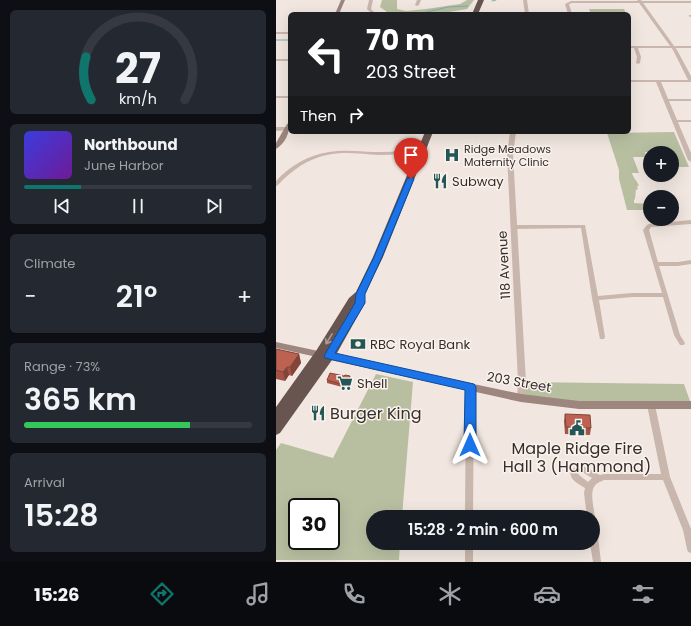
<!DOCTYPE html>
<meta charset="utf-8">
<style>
:root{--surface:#171b24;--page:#242831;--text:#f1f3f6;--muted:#9ea1a6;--line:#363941;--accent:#0f766e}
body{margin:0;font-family:Poppins,sans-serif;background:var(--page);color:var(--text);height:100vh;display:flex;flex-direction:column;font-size:15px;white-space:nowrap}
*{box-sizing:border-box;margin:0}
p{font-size:13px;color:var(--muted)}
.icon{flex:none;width:22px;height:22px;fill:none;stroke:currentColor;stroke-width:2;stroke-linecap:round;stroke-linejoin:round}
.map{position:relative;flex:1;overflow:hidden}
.details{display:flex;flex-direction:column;gap:10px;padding:10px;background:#0d0f14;width:276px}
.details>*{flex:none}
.banner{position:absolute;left:12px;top:12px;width:343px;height:122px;border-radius:6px;box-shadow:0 4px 16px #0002;background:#202124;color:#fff;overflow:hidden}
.tools{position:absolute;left:367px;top:146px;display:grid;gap:8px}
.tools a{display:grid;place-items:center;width:36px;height:36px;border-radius:50%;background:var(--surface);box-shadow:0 4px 16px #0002;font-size:20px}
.speed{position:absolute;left:12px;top:498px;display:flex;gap:8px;font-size:20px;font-weight:700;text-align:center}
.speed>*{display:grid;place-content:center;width:52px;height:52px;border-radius:50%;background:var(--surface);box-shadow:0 4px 16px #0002;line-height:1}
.speed .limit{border:2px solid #111;border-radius:6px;background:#fff;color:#111}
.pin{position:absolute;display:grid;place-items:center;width:34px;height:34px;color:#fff;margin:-41px -17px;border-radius:50% 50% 50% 0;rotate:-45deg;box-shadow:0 0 4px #0007}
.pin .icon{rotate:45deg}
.me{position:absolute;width:44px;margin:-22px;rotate:0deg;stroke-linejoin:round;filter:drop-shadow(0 0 3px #0008)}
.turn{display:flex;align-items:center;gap:14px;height:84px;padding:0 12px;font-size:18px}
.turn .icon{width:52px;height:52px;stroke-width:2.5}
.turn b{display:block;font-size:28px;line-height:34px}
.then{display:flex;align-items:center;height:38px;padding:0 12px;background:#0003;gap:8px;font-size:15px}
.big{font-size:30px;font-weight:600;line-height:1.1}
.details .card{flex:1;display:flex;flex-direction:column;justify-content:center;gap:6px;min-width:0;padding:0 14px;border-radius:6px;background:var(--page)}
.details .dial{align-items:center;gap:0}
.dial svg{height:104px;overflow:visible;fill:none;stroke:var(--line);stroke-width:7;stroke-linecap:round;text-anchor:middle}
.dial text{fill:var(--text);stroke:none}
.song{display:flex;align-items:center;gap:12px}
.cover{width:48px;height:48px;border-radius:6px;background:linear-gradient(135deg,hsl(240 70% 55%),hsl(280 70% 35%))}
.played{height:4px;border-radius:2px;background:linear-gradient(90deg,var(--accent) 25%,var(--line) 25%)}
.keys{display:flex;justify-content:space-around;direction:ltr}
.heat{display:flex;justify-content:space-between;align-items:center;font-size:22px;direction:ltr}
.charge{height:6px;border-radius:3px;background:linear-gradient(90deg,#34c759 73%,var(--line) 0)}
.trip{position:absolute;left:90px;top:510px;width:234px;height:40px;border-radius:20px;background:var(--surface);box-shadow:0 4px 16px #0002;font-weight:600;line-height:40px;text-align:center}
.tab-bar{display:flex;height:64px;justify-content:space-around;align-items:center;background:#090b0e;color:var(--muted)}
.tab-bar .icon{width:28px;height:28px}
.tab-bar .on{color:var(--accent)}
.tab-bar b{font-size:18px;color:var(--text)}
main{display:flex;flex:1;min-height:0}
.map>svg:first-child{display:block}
</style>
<main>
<section class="details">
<div class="card dial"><svg viewBox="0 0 100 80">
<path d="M14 69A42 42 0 1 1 86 69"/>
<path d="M14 69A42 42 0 0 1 10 36" stroke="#0f766e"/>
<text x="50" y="56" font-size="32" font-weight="700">27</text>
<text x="50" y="72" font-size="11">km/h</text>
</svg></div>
<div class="card">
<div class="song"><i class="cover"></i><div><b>Northbound</b><p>June Harbor</p></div></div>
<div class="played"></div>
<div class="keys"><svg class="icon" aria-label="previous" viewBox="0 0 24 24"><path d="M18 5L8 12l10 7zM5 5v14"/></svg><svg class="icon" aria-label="pause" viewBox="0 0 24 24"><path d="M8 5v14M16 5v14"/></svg><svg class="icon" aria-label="next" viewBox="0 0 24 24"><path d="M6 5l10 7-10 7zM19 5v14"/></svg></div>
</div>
<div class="card"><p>Climate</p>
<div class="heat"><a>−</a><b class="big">21°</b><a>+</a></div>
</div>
<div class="card"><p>Range · 73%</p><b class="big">365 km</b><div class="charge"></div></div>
<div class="card"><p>Arrival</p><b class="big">15:28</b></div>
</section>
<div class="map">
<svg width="415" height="562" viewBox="0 0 415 562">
<rect width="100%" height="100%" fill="#f1e7e0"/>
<!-- green -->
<path fill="#b8bfa1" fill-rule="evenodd" d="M 106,0 L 121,0 L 121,9 L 130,11 L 150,9 L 184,4 L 191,0 L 198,0 L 191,9 L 161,14 L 114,14 L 104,7 Z
M 313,9 L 348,9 L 350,14 L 315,14 Z
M 398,132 L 413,167 L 396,167 L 396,153 L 372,152 L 373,157 L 372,152 L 369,152 L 370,157 L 357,157 L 363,173 L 356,173 C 357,178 361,180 363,186 L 361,186 L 362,189 L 360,190 L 359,199 L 358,200 L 358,203 L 374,204 L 374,210 L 351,210 L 343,179 L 343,170 L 331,133 Z
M 100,374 L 137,382 L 126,517 L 97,517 L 97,543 L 124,543 L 123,560 L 0,560 L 0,450 L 5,443 L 57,458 ZM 21,507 L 55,507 L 55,541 L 21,541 Z
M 246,382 L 408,384 L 415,404 L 303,405 L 245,398 Z"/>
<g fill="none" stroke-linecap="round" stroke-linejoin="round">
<!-- stream -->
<path stroke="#81acaa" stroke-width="1" d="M 216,1 L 220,0
M 142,14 L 172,7 L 192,6
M 0,40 L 14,40"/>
<!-- minor -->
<path fill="#c9b6ac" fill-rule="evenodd" d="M 93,0 L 97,0 L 95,9 L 100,14 L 96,14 L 91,9 Z
M 141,0 L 145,0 L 143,5 L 141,6 L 139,5 Z
M 247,0 L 251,0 L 253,14 L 249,14 Z
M 295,1 L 415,1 L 415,3 L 296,3 L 293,4 L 296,14 L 292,14 L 289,4 Z
M 200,12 L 202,13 L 201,14 L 165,14 L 167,13 Z
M 414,15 L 415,15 L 415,17 L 412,16 Z
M 0,32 L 14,32 L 14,34 L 0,34 Z
M 353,46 L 415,46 L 415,48 L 362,48 L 365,57 L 364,63 L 362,64 L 360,63 L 361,57 L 358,48 L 353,48 Z
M 0,59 L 14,59 L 14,61 L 0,61 Z
M 0,96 L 14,96 L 14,98 L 0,98 Z
M 389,99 L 415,99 L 415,101 L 389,101 Z
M 397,120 L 415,120 L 415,122 L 397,122 Z
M 147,147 L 149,147 L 149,149 C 133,153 119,155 103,155 C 86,154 68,151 51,155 C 31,159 15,171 2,185 L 0,186 L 0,181 C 14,166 32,155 53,152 C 70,149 87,152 105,152 C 119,152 133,150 147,147 Z
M 415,220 L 415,224 L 375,227 L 373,230 L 382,262 L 402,262 L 415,260 L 415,264 L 402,266 L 383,266 L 404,335 L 409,343 L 408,345 L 404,345 L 398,335 L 387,297 L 356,297 L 323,300 L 329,337 L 328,339 L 324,339 L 316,298 L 305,228 L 238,229 L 235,227 L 238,225 L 309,225 L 322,296 L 356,293 L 386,293 L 367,230 L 371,225 L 373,224 Z
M 194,384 L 196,385 L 198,387 L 197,517 L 189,517 L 190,387 L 192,385 Z
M 375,402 L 378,403 L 379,405 L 394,477 L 415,529 L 415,553 L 412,552 L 411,549 L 407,530 L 387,480 L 328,480 C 324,482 320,483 318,487 C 314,493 318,510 319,517 L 317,520 L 317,517 L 311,517 L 308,493 L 309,488 C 301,483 292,479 295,469 L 307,466 L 324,475 L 328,474 L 385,474 L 371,405 L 372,403 ZM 306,472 L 316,478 L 312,482 L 303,475 L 302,473 Z
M 317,525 L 320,526 L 321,529 L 325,562 L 317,562 L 314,543 L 317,543 Z
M 189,543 L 197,543 L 197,562 L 189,562 Z"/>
<!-- tertiary -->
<path fill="#c9b6ac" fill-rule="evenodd" d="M 361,0 L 365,0 L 401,50 L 415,76 L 415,82 L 385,82 L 415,153 L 415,162 L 412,160 L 380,82 L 353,82 L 353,80 L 412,80 L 397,50 Z
M 0,127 L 12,127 L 14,128 L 14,130 L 0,131 Z
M 234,132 L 240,132 L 237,154 L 250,382 L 249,398 L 248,400 L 245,401 L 242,400 L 241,398 L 242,382 L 231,154 Z"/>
<!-- secondary -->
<path fill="#9c867e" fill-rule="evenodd" d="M 65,0 L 69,0 L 63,14 L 59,14 Z
M 14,122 C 14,132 9,144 0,149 L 0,143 L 11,124 Z
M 0,342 L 245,394 L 303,401 L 415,401 L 415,409 L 303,409 L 245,402 L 0,348 Z"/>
<!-- trunk -->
<path fill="#685550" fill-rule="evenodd" d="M 202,0 L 208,0 L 202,14 L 196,14 Z
M 149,132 L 157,132 L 107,257 L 89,294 L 89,303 L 61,353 L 4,433 L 0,435 L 0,407 L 40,351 L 73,298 L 80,292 L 97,257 Z"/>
</g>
<!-- wall -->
<path fill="#a35447" d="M 177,132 L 195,132 L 195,133 L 177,133 Z
M 0,349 L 23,354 L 25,363 L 16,376 L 13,375 L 9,381 L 0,379 Z
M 68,376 L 75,380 L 70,388 L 51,383 L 51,380 Z
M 289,414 L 315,428 L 314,435 L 289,434 L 288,421 Z"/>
<!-- shaded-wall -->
<path fill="#844539" d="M 23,354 L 25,363 L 16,376 L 14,367 Z
M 11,367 L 13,375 L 9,381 L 7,372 Z
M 74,376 L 75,380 L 70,388 L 69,385 Z"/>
<!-- building -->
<path fill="#bd6252" stroke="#844539" d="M 0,349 L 23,354 L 14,367 L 11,367 L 7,372 L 0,370 Z
M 54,373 L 68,376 L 69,375 L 74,376 L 69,385 L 51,380 Z
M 289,414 L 314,415 L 315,428 L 290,427 Z"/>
<!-- one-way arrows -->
<defs><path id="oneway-shaft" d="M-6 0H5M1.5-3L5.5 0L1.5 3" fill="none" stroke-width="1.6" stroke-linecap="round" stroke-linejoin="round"/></defs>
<use stroke="#a99c96" href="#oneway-shaft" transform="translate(53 339) rotate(121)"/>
<!-- route -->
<path fill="#1a73e8" stroke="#114b97" d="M 135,176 L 138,179 L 106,257 L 89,294 L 89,303 L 59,353 L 198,384 L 200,387 L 200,445 L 198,448 L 194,449 L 190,448 L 188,445 L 189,390 L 53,359 L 49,358 L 48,356 L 79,303 L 80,294 L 98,257 L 131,179 Z"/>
<!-- icons -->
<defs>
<g id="hospital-bare" transform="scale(1.2)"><path d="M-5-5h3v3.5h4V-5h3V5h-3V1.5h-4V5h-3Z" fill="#235654" stroke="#f9f2ec" stroke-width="2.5" paint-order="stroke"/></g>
<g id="restaurant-bare" transform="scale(1.2)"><path d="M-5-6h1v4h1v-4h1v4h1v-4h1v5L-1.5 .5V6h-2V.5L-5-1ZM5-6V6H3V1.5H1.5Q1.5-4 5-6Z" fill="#235654" stroke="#f9f2ec" stroke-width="2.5" paint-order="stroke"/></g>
<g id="bank-bare" transform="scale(1.2)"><path d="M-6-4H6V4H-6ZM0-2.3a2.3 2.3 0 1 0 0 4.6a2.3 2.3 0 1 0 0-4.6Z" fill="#235654" stroke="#f9f2ec" stroke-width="2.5" paint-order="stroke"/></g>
<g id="supermarket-bare" transform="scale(1.2)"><path d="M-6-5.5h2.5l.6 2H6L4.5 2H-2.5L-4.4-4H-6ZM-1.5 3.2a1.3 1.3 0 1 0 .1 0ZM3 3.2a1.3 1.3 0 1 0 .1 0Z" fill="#235654" stroke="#f9f2ec" stroke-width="2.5" paint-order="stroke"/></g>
<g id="civic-bare" transform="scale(1.2)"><path d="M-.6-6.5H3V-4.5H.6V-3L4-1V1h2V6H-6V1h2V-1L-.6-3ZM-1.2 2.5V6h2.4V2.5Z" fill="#235654" stroke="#f9f2ec" stroke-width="2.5" paint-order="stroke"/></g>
</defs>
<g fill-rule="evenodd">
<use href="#hospital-bare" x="176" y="155"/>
<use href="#restaurant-bare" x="164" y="181"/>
<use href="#bank-bare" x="82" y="344"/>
<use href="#supermarket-bare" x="69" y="383"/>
<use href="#restaurant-bare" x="42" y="413"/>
<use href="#civic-bare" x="301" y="428"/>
</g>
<g text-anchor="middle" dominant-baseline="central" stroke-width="3" stroke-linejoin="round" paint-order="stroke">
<!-- far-poi labels -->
<g font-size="11" fill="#372d2b" stroke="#f9f2ec" text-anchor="start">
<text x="188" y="149">Ridge Meadows<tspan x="188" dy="13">Maternity Clinic</tspan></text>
</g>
<!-- poi labels -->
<g font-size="13" fill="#372d2b" stroke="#f9f2ec" text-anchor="start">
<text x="176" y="181">Subway</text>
<text x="94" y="344">RBC Royal Bank</text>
<text x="81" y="383">Shell</text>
</g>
<!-- street labels -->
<g font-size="13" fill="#372d2b" stroke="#f9f2ec">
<text transform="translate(228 265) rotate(-93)">118 Avenue</text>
<text transform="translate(243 382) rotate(10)">203 Street</text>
</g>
<!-- near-poi labels -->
<g font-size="16" fill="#372d2b" stroke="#f9f2ec" text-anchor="start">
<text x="54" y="413">Burger King</text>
<text x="301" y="448" text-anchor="middle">Maple Ridge Fire<tspan x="301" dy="18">Hall 3 (Hammond)</tspan></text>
</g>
</g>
</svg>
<div class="tools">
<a>+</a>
<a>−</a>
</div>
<div class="speed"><div class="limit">30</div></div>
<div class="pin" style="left:135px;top:179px;background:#d93025"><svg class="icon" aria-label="arrive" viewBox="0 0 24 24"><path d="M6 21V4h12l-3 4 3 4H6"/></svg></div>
<svg class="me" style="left:194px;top:445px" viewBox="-20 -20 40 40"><path d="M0-17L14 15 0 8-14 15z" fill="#1a73e8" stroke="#fff" stroke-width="4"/></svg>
<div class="trip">15:28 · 2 min · 600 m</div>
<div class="banner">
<div class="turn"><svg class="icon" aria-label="left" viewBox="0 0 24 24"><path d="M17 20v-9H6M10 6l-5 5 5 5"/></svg><div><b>70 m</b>203 Street</div></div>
<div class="then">Then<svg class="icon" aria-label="right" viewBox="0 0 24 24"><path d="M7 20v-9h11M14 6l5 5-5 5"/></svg></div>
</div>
</div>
</main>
<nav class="tab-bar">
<b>15:26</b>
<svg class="icon on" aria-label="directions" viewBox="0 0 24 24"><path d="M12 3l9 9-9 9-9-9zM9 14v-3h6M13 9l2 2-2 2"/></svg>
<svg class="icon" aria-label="music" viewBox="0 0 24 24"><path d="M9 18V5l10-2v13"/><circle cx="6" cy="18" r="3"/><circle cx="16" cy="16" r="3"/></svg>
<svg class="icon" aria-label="phone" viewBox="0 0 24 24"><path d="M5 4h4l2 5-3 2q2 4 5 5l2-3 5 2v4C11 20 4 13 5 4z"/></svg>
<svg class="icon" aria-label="climate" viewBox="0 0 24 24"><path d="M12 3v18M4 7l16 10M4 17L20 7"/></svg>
<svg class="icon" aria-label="car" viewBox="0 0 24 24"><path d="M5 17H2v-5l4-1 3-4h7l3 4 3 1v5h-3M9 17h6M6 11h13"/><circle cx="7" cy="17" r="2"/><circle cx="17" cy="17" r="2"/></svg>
<svg class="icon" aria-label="filters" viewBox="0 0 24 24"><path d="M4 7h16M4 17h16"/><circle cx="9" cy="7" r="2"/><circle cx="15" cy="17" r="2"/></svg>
</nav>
